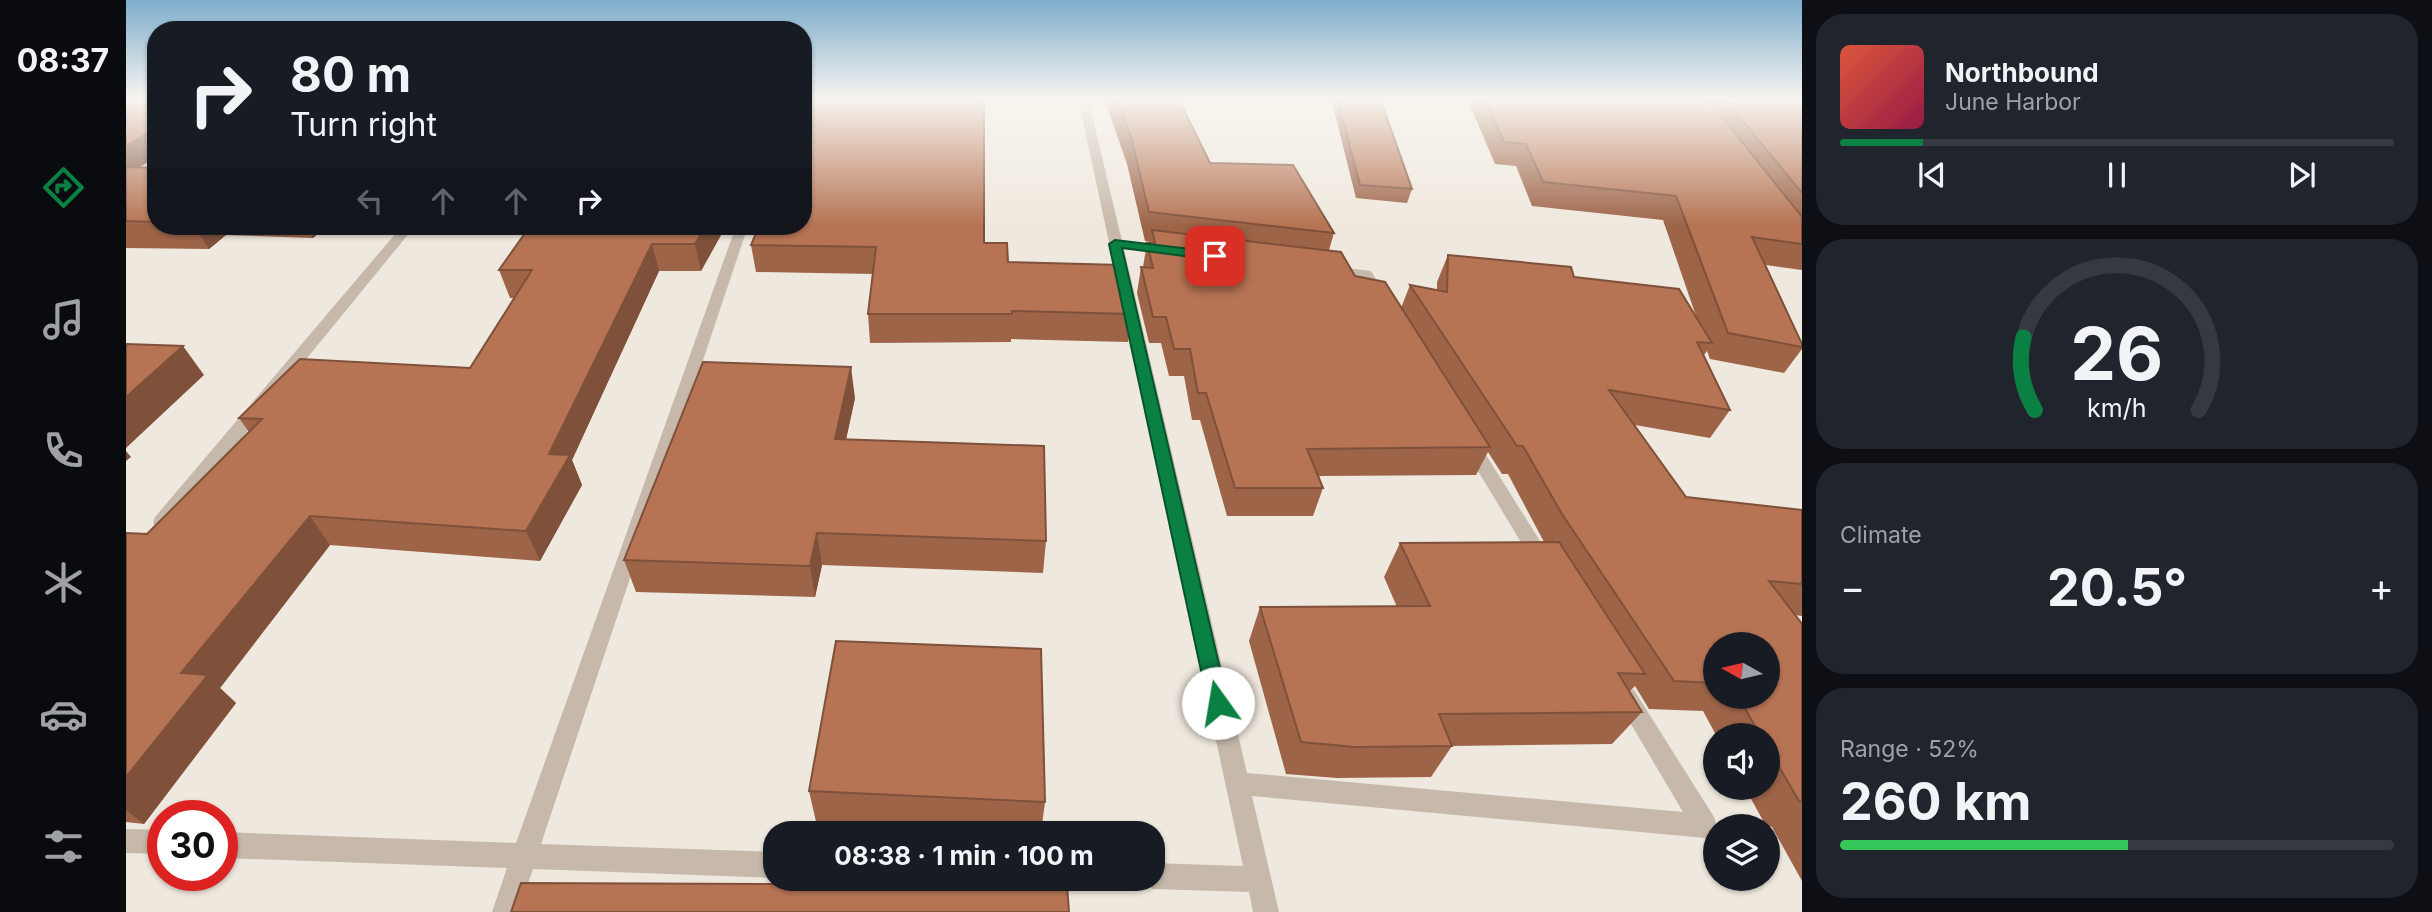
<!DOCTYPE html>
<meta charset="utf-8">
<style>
:root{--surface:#171b24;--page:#20242c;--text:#f1f3f6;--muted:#9ea1a6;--line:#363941;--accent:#0b8043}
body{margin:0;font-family:Inter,sans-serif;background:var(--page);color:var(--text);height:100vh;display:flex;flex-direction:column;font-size:26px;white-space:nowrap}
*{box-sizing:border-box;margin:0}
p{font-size:23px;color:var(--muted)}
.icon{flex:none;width:38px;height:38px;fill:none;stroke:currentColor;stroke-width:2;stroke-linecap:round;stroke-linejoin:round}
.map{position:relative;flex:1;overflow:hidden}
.sheet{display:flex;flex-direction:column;gap:14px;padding:14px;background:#0d0f14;width:630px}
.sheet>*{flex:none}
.top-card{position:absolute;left:21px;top:21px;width:665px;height:214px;border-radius:28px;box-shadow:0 2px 5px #0004;background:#171b24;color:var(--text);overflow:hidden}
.needle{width:46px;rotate:278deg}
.buttons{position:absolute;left:1577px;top:632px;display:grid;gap:14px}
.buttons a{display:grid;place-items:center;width:77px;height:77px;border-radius:50%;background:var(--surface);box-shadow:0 2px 5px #0004;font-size:35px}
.speed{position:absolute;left:21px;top:800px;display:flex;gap:14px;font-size:35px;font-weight:700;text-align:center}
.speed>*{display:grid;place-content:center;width:91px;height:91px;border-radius:50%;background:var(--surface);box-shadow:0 2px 5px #0004;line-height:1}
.speed .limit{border:10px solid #d22;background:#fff;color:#111}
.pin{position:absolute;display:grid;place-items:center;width:60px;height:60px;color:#fff;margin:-30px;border-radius:14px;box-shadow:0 4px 10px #0006}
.me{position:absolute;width:77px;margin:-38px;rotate:347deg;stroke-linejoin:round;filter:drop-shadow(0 0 5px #0008)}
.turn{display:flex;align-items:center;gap:24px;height:147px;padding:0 28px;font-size:32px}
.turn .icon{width:91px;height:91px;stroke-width:2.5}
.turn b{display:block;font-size:49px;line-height:60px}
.lanes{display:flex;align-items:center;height:66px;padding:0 28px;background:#0003;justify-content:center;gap:35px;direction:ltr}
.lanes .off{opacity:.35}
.big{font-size:52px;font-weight:700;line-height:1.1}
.sheet .card{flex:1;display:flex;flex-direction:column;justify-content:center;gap:10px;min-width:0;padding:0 24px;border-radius:28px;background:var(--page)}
.sheet .dial{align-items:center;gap:0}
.dial svg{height:182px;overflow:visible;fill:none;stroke:var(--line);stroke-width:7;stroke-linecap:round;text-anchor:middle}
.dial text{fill:var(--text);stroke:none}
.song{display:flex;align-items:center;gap:21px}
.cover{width:84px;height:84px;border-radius:10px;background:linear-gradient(135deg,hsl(10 70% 55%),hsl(340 70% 35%))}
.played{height:7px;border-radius:4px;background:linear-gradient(90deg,var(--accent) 15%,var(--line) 15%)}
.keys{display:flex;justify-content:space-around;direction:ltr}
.heat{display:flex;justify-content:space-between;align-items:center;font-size:38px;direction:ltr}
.charge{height:10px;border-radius:5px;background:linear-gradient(90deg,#34c759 52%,var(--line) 0)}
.trip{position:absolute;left:637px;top:821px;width:402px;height:70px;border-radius:28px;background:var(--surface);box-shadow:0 2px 5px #0004;font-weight:700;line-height:70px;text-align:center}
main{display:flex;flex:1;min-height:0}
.tabs{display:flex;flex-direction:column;width:126px;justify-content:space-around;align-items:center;background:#090b0e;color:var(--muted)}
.tabs .icon{width:49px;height:49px}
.tabs .on{color:var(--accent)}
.tabs b{font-size:32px;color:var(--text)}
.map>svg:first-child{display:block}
</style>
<main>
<nav class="tabs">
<b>08:37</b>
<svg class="icon on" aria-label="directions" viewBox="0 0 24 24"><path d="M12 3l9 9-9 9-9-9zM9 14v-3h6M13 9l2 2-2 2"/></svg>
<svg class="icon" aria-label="music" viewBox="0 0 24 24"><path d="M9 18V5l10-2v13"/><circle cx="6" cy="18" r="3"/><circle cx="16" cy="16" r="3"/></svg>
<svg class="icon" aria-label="phone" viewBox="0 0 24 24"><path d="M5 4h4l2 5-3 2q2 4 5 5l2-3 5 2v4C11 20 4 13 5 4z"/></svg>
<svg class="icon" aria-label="climate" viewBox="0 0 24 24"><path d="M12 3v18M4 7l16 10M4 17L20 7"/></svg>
<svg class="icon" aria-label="car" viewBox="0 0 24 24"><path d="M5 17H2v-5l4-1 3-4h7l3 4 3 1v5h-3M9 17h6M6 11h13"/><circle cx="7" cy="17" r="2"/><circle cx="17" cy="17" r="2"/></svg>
<svg class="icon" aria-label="filters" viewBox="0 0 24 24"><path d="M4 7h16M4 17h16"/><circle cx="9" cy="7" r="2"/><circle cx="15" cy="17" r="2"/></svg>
</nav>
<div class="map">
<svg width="1676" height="912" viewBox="0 0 1676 912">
<rect width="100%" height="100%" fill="#efe8de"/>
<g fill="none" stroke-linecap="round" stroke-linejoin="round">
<!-- minor -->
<path fill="#c6b9ab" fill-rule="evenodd" d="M 952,98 L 962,98 L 996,241 L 1044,246 L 1051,250 L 1044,254 L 998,249 L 1121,773 L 1557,812 L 1489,697 L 1492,690 L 1500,687 L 1508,690 L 1588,817 L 1591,826 L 1589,826 L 1588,835 L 1579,838 L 1126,796 L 1153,912 L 1127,912 L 1123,892 L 1027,889 L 1018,885 L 1015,878 L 1027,878 L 1027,863 L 1117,866 Z
M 276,226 L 289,226 L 43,527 L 29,527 L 27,522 L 29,517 Z
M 610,226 L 622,226 L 415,844 L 649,852 L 649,878 L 407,869 L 392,912 L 366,912 L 381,868 L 96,858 L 96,832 L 390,843 Z
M 1204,266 L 1245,271 L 1261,297 L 1259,300 L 1249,300 L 1235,278 L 1199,273 L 1199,267 Z
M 1344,437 L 1350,439 L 1424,557 L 1427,562 L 1424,567 L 1417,570 L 1410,567 L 1335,443 Z
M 0,829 L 37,830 L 37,854 L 0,853 Z"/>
</g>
<!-- wall -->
<path fill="#9d6448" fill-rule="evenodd" d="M 0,98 L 14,168 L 30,168 L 30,226 L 201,226 L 187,238 L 100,235 L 83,249 L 0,248 Z
M 978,98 L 1052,98 L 1084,163 L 1208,233 L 1203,250 L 1229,276 L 1275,308 L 1284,285 L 1311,290 L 1311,282 L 1322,255 L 1448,277 L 1570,316 L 1537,220 L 1406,206 L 1390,166 L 1369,164 L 1341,98 L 1676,98 L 1676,270 L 1640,265 L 1676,344 L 1676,349 L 1658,373 L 1584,359 L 1581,351 L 1578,355 L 1604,410 L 1584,438 L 1509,425 L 1560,497 L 1676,510 L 1676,616 L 1669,615 L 1676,624 L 1676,881 L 1646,827 L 1640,826 L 1619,788 L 1642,788 L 1642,735 L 1590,735 L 1577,711 L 1523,709 L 1509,686 L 1503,692 L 1516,712 L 1486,744 L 1326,746 L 1305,777 L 1211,778 L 1160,774 L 1123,641 L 1134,607 L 1271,607 L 1258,577 L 1274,543 L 1418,542 L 1382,474 L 1376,474 L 1362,452 L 1350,475 L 1193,476 L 1197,488 L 1187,516 L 1101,516 L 1074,420 L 1066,420 L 1058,376 L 1043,376 L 1035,343 L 1023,343 L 1011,293 L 1015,267 L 1017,267 L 1021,243 L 1024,243 L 1024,242 L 1019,241 L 1001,164 ZM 1589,644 L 1642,696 L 1589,696 Z
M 1205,98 L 1254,98 L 1286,189 L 1281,203 L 1230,198 Z
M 600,226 L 575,271 L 533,271 L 446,460 L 456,485 L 414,561 L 204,545 L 94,688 L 110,703 L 18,824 L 0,822 L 0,533 L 21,534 L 123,432 L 113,418 L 344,368 L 388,298 L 384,298 L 373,270 Z
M 858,243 L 882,262 L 1006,314 L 1002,342 L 885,339 L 885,342 L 744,343 L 742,314 L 747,274 L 630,272 L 625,245 Z
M 729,398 L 720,440 L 920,541 L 917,573 L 696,565 L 689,597 L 510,592 L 498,560 Z
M 683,791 L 919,802 L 915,833 L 851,833 L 691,826 Z"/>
<!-- shaded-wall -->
<path fill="#7f513b" d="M 30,98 L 30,127 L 16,107 Z
M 30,128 L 30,157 L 0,176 L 0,146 Z
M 68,226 L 94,226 L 100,235 L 83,249 Z
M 181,226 L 201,226 L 187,238 Z
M 580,226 L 600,226 L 575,271 L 569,244 Z
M 526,244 L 533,271 L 446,460 L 456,485 L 414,561 L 400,531 L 423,454 Z
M 57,346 L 78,375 L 0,448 L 0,397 Z
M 725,367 L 729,398 L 713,471 L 709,439 Z
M 0,451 L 5,457 L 0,461 Z
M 184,516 L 204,545 L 94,688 L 110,703 L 18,824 L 0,810 L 0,777 L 55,673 Z
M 691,533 L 696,565 L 689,597 L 684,566 Z"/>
<!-- building -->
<path fill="#b67454" stroke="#7f513b" stroke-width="2" d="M 0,98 L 30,98 L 16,107 L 30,107 L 30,128 L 0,146 Z
M 677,98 L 858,98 L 858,243 L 881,243 L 882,262 L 995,265 L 1006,314 L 886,311 L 886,314 L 742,314 L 750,247 L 625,245 L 633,226 L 677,226 Z
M 990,98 L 1052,98 L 1084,163 L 1167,165 L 1208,233 L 1023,212 L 1005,137 Z
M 1211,98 L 1254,98 L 1286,189 L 1234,185 Z
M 1358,98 L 1581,98 L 1676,217 L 1676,244 L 1626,237 L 1676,344 L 1676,347 L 1602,333 L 1550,196 L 1417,182 L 1400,144 L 1378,142 Z
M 1598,98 L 1676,98 L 1676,193 Z
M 3,167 L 30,168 L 30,222 L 0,221 L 0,169 Z
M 404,226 L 580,226 L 569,244 L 526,244 L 423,454 L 444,455 L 400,531 L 184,516 L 55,673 L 82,675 L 0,777 L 0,533 L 21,534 L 136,419 L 113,418 L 174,359 L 344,368 L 406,270 L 373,270 Z
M 1026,230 L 1215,252 L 1229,276 L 1259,282 L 1364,447 L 1181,449 L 1197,488 L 1109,488 L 1080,393 L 1072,393 L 1064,349 L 1048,349 L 1040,317 L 1027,317 L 1015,267 L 1027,268 L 1021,243 L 1029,243 Z
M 1322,255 L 1445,267 L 1448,277 L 1553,289 L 1586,343 L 1571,342 L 1604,410 L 1483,390 L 1560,497 L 1676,510 L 1676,584 L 1643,581 L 1676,624 L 1676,802 L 1673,801 L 1642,748 L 1642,735 L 1634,735 L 1612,696 L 1642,696 L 1642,644 L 1589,644 L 1589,683 L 1548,681 L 1436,514 L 1397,446 L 1391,446 L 1284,285 L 1321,292 Z
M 0,344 L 57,346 L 0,397 Z
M 577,362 L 725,367 L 709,439 L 918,446 L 920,541 L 691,533 L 684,566 L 498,560 Z
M 1433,542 L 1519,674 L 1492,673 L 1516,712 L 1313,714 L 1326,746 L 1229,747 L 1175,742 L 1134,607 L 1304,606 L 1274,543 Z
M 710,641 L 915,649 L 919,802 L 683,791 Z
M 395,883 L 941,885 L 943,912 L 385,912 Z"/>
<!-- sky -->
<linearGradient id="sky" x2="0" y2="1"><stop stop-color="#7eadce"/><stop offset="0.44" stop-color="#f8f5f0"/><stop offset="1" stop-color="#f8f5f0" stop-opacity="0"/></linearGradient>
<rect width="1676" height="225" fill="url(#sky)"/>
<!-- route -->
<path fill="#0b8043" stroke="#07532c" stroke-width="2" d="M 989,240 L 1089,252 L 1095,256 L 1089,260 L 996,248 L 1102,703 L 1099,710 L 1092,712 L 1085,710 L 1082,703 L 983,244 Z"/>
</svg>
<div class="buttons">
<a><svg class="needle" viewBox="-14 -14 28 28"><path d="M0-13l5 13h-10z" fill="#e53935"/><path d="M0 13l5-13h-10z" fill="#9ea1a6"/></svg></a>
<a><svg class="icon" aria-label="sound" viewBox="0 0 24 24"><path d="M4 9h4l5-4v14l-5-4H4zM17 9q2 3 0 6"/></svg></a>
<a><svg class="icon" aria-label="layers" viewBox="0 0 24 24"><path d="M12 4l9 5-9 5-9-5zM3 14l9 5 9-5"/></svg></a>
</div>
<div class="speed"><div class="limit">30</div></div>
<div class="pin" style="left:1089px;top:256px;background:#d93025"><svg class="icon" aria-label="arrive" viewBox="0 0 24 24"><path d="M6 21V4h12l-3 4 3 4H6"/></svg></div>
<svg class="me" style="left:1092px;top:703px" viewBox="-20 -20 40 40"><circle r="19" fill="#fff"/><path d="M0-13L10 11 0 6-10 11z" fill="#0b8043"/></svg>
<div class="trip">08:38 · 1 min · 100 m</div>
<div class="top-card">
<div class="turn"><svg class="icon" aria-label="right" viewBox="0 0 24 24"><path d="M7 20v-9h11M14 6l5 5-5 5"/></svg><div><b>80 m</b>Turn right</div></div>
<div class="lanes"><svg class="icon off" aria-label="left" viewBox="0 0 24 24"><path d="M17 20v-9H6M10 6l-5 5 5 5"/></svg><svg class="icon off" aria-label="ahead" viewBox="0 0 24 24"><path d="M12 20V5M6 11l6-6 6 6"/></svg><svg class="icon off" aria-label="ahead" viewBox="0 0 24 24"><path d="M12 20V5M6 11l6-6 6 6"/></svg><svg class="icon" aria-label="right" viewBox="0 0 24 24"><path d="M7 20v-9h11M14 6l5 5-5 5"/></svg></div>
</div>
</div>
<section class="sheet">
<div class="card">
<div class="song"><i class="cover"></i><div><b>Northbound</b><p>June Harbor</p></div></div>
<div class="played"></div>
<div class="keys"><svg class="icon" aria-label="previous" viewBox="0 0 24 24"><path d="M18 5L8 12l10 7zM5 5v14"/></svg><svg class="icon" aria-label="pause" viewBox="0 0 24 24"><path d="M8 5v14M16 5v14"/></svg><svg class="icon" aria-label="next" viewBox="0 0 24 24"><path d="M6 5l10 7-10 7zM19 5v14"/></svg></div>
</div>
<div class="card dial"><svg viewBox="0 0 100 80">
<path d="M14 69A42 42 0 1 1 86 69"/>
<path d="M14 69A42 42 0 0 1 9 37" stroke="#0b8043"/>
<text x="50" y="56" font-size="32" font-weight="700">26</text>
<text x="50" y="72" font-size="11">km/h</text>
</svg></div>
<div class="card"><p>Climate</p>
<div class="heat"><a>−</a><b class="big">20.5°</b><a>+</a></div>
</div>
<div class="card"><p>Range · 52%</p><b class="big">260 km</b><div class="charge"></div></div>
</section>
</main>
